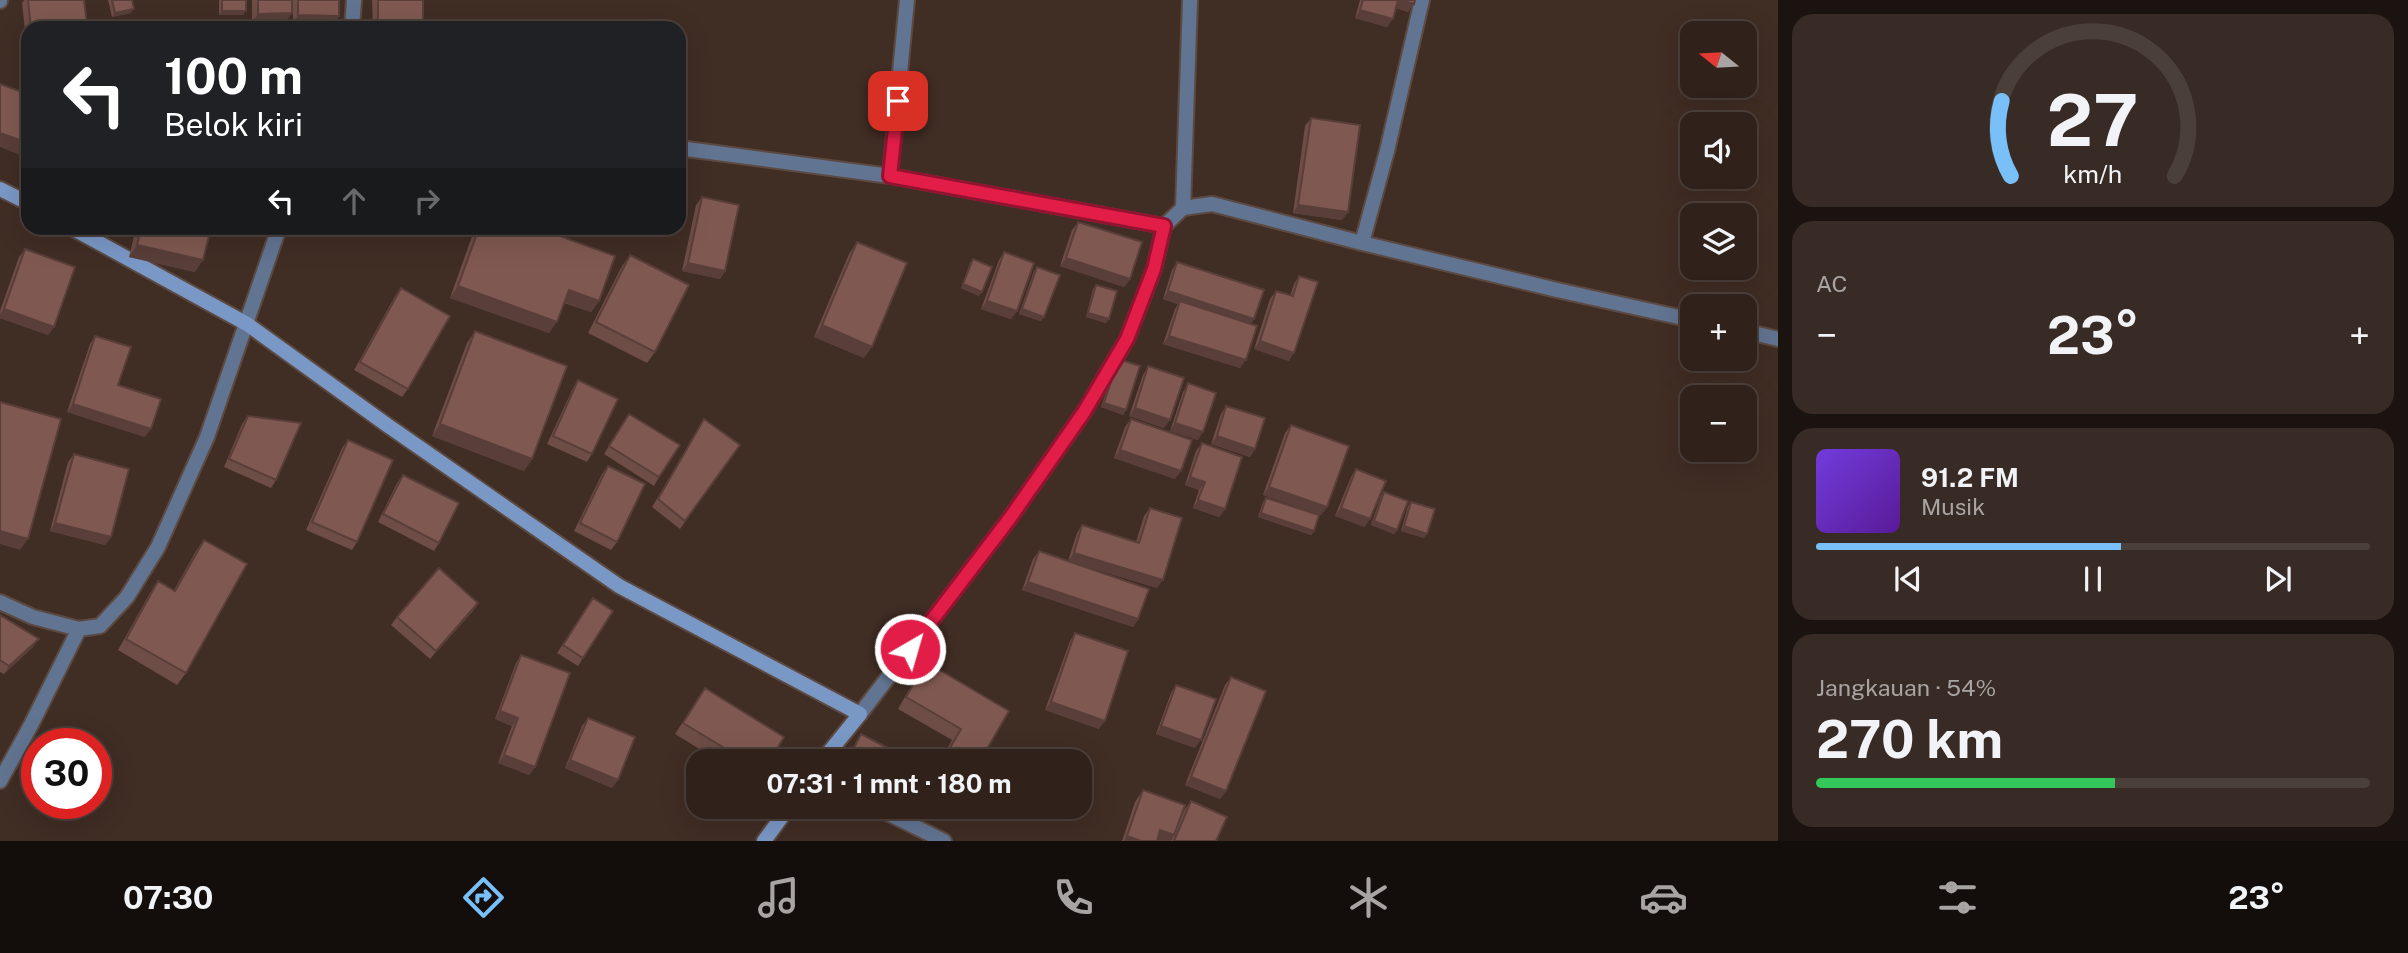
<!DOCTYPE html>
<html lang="id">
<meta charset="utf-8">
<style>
:root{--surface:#30221b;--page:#382a24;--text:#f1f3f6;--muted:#a8a4a3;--line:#4b3f3a;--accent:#79bff8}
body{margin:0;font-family:"Public Sans",sans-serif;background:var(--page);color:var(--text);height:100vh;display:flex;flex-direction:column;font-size:26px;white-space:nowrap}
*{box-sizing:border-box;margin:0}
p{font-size:23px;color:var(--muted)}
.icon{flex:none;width:38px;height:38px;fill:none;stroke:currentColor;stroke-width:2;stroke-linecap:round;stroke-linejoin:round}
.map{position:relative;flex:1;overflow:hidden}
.drawer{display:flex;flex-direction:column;gap:14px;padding:14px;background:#1a130f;width:630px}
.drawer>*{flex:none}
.guide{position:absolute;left:21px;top:21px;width:665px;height:214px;border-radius:21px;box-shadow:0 7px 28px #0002,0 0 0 2px var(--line);background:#202124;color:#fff;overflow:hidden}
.needle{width:46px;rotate:288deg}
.fabs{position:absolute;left:1680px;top:21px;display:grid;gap:14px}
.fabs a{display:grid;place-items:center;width:77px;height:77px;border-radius:14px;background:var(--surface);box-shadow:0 7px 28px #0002,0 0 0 2px var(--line);font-size:35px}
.speed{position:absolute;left:21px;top:728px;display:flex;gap:14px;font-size:35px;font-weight:700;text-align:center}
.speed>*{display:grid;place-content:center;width:91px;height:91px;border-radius:50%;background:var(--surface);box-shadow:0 7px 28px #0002,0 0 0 2px var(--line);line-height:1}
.speed .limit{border:10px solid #d22;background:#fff;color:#111}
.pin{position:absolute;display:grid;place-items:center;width:60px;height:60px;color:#fff;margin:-30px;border-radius:14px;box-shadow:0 4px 10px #0006}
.me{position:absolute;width:77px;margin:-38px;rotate:38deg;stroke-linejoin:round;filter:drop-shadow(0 0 5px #0008)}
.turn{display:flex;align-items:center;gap:24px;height:147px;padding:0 28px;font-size:32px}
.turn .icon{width:91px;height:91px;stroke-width:2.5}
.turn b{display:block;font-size:49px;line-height:60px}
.lanes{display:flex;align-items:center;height:66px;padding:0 28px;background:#0003;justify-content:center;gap:35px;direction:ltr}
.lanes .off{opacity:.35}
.big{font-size:52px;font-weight:700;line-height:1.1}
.drawer .card{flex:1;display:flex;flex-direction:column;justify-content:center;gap:10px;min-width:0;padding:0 24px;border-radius:21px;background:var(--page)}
.drawer .dial{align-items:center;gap:0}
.dial svg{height:182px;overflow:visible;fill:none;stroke:var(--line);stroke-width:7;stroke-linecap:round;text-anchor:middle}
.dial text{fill:var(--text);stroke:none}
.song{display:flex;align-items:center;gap:21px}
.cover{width:84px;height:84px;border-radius:10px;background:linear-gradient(135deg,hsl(260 70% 55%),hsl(270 70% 35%))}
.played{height:7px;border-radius:4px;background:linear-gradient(90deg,var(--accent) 55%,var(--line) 55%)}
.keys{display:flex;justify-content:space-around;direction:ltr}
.heat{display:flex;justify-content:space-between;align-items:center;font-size:38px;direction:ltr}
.charge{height:10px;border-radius:5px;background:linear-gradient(90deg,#34c759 54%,var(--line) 0)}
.trip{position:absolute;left:686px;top:749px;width:406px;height:70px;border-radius:21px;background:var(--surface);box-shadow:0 7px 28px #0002,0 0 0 2px var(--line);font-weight:700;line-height:70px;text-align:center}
.tab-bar{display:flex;height:112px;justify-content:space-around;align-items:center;background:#130e0b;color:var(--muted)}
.tab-bar .icon{width:49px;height:49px}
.tab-bar .current{color:var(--accent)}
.tab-bar b{font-size:32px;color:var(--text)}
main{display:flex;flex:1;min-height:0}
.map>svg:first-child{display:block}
</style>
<main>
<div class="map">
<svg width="1778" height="841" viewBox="0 0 1778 841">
<rect width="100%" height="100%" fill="#402d24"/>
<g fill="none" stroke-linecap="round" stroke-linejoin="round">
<!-- street casing -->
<g stroke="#5c4a42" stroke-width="18">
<path id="street" d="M 0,1 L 0,0
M 352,28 L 354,0
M 679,148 L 890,176 L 1164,226
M 890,176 L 907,0
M 1183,208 L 1190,0
M 1362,243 L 1557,290 L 1692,320
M 1745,331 L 1778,339
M 0,602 L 33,617 L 79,629
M 860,714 L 1010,518 L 1084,412 L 1127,339 L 1154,269 L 1164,226 L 1183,208 L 1212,204 L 1362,243 L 1387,151 L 1422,0
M 0,781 L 31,725 L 79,629 L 100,626 L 127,597 L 158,547 L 207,437 L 279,228
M 875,807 L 944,841"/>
</g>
<!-- secondary casing -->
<g stroke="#5c4a42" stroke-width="18">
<path id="secondary" d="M 0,189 L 28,203
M 72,228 L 247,324 L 387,425 L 619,586 L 860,714 L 822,761
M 764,841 L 789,807"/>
</g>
<!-- street -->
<use href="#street" stroke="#617491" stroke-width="14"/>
<!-- secondary -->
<use href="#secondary" stroke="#7a98c6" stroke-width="14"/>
</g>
<!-- wall -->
<path fill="#6d4d46" d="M 24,0 L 84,0 L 87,25 L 85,28 L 28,28 L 28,39 L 26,39 L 22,3 Z
M 108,0 L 132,0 L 131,13 L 112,17 Z
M 219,0 L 246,0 L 243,15 L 219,15 Z
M 252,0 L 292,0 L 292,13 L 286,21 L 252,22 Z
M 293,0 L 339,0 L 334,24 L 293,23 Z
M 372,0 L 423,0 L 423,22 L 418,28 L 373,28 Z
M 1360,0 L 1415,0 L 1408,12 L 1396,8 L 1387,27 L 1355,18 Z
M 1311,118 L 1348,212 L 1342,220 L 1293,213 L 1305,126 Z
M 702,197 L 725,271 L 720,279 L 682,271 L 696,205 Z
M 1078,222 L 1130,279 L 1124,287 L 1060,266 L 1072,230 Z
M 136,228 L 211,228 L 195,272 L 129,257 Z
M 475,228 L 546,228 L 545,230 L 599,301 L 591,312 L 564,303 L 549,333 L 450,298 Z
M 603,228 L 615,228 L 612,233 Z
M 857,242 L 864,358 L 814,337 L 849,254 Z
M 25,249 L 54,327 L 48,335 L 0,318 L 0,311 L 19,257 Z
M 1004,252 L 1017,311 L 1011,319 L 981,309 L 999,260 Z
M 630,255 L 655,352 L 647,363 L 588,333 L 622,266 Z
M 973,259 L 979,296 L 961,288 L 970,263 Z
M 1177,262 L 1251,324 L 1240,368 L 1163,344 L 1175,309 L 1178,304 L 1163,299 L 1172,270 Z
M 1037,267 L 1044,317 L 1041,321 L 1019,314 L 1034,271 Z
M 1299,276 L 1289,361 L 1254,349 L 1270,299 L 1276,291 L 1290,296 L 1294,284 Z
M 1096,285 L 1106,323 L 1086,317 L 1093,289 Z
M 401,288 L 408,389 L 402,397 L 354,370 L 395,296 Z
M 475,331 L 532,459 L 524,471 L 432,436 L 467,343 Z
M 95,336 L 118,385 L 145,437 L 67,412 L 90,344 Z
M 1118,359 L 1126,410 L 1123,415 L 1101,407 L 1116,363 Z
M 1148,366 L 1164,428 L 1129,416 L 1143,375 Z
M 578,380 L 592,454 L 587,462 L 547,444 L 573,388 Z
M 1188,383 L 1198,440 L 1170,431 L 1183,392 Z
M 1226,406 L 1255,449 L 1250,457 L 1211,444 L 1221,414 Z
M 629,414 L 659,477 L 654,486 L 604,454 Z
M 248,416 L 276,480 L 271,488 L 224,467 L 242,424 Z
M 704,419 L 740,445 L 680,529 L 652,507 Z
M 1131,419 L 1175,479 L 1114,458 L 1125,427 Z
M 1291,425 L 1327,507 L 1321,515 L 1263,495 L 1285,433 Z
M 348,440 L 357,542 L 352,550 L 306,530 L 342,448 Z
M 1202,443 L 1225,509 L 1219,517 L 1193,508 L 1199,490 L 1185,485 L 1196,451 Z
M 74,454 L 111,537 L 105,545 L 50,531 L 68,462 Z
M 608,466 L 617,542 L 611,550 L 574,531 L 602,474 Z
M 1356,469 L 1365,527 L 1335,516 L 1351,477 Z
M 403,475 L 439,543 L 434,551 L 378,522 L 397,483 Z
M 1384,492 L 1397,530 L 1394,534 L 1371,525 L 1381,496 Z
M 1266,498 L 1314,531 L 1311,535 L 1258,517 L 1263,502 Z
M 1411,502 L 1424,538 L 1401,531 L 1408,506 Z
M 1150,508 L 1157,588 L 1068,561 L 1077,533 L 1082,525 L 1136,542 L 1144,516 Z
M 204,540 L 186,673 L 177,685 L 118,650 L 150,593 L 158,581 L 174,590 L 196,551 Z
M 1039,551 L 1138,619 L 1133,627 L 1022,590 L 1033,559 Z
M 593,598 L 613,611 L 578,666 L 557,653 Z
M 478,603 L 473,611 L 430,659 L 391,625 L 397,617 Z
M 0,615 L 33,647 L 4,674 L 0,672 Z
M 1075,633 L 1099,729 L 1045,710 L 1070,641 Z
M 521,655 L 535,767 L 529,775 L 498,763 L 512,726 L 495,719 L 516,663 Z
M 926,662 L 980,761 L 940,761 L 952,740 L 898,709 L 918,674 Z
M 1231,677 L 1226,791 L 1220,799 L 1185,785 L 1225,685 Z
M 1176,685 L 1195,748 L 1156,734 L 1171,693 Z
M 705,688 L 770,761 L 719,761 L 675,734 Z
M 588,718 L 612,788 L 565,768 L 582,726 Z
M 861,734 L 913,761 L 845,761 Z
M 1143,790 L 1174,835 L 1170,841 L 1122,841 L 1135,802 Z
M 1191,801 L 1216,841 L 1171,841 L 1185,809 Z
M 895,807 L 911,807 L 907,813 Z"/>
<!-- shaded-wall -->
<path fill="#593e39" d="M 1398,0 L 1401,0 L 1414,4 L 1408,12 L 1393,7 Z
M 134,9 L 131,13 L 112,17 L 115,13 Z
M 1360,10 L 1393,19 L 1387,27 L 1355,18 Z
M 222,11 L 246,11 L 243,15 L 219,15 Z
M 292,13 L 286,21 L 252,22 L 258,14 Z
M 298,15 L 339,16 L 334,24 L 293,23 Z
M 378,22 L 423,22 L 418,28 L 374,28 Z
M 87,25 L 85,28 L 57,28 Z
M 0,133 L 28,143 L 20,155 L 0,147 Z
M 1298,205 L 1348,212 L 1342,220 L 1293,213 Z
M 137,245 L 203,260 L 195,272 L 129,257 Z
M 1066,258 L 1130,279 L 1124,287 L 1060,266 Z
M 688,263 L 725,271 L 720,279 L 682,271 Z
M 963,284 L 982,292 L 979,296 L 961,288 Z
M 458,286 L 557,322 L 549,333 L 450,298 Z
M 569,290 L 599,301 L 591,312 L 561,301 Z
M 1168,291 L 1254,319 L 1249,327 L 1180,301 L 1178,304 L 1163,299 Z
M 987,301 L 1017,311 L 1011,319 L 981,309 Z
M 4,309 L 54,327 L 48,335 L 0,318 L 0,314 Z
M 1022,309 L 1044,317 L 1041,321 L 1019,314 Z
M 1088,313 L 1109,319 L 1106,323 L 1086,317 Z
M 822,325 L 872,347 L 864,358 L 814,337 Z
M 1169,336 L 1246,360 L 1240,368 L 1163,344 Z
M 1260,341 L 1294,353 L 1289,361 L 1254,349 Z
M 1104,403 L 1126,410 L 1123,415 L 1101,407 Z
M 73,404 L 151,429 L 145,437 L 67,412 Z
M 1135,408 L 1170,420 L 1164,428 L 1129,416 Z
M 1175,423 L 1203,432 L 1198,440 L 1170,431 Z
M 440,424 L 532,459 L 524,471 L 432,436 Z
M 1217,436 L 1255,449 L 1250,457 L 1211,444 Z
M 1120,450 L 1181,471 L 1175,479 L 1114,458 Z
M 1190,477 L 1205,482 L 1199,490 L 1185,485 Z
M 1269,487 L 1327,507 L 1321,515 L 1263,495 Z
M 1198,500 L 1225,509 L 1219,517 L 1193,508 Z
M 1341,508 L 1370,519 L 1365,527 L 1335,516 Z
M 1261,513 L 1314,531 L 1311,535 L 1258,517 Z
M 1374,521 L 1397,530 L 1394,534 L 1371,525 Z
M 55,523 L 111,537 L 105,545 L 50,531 Z
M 1404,526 L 1427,534 L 1424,538 L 1401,531 Z
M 0,531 L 28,539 L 20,550 L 0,544 Z
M 1074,553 L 1163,580 L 1157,588 L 1068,561 Z
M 1028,582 L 1138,619 L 1133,627 L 1022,590 Z
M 478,603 L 473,611 L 430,659 L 436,651 Z
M 39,639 L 33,647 L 4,674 L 9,666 Z
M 1051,702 L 1105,721 L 1099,729 L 1045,710 Z
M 500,711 L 518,718 L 512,726 L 495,719 Z
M 1161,726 L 1201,740 L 1195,748 L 1156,734 Z
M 504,755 L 535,767 L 529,775 L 498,763 Z
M 570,760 L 618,780 L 612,788 L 565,768 Z
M 1191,777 L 1226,791 L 1220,799 L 1185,785 Z
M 1160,830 L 1174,835 L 1170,841 L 1153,841 Z
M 1127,836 L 1141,841 L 1124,841 Z"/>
<!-- building -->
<path fill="#7f5951" stroke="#593e39" stroke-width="2" d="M 28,0 L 84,0 L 87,25 L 57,28 L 31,28 Z
M 112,0 L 132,0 L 134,9 L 115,13 Z
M 222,0 L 246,0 L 246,11 L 222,11 Z
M 258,0 L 292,0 L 292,13 L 258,14 Z
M 298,0 L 339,0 L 339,16 L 298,15 Z
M 378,0 L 423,0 L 423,22 L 378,22 Z
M 1363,0 L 1398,0 L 1393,19 L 1360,10 Z
M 1401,0 L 1415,0 L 1414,4 Z
M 0,84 L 28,94 L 28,143 L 0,133 Z
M 1311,118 L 1360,125 L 1348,212 L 1298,205 Z
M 702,197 L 739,205 L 725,271 L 688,263 Z
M 1078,222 L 1142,242 L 1130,279 L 1066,258 Z
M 141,228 L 211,228 L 203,260 L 137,245 Z
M 479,228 L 538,228 L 615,256 L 599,301 L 569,290 L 557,322 L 458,286 Z
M 857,242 L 907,263 L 872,347 L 822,325 Z
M 25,249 L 75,267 L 54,327 L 4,309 Z
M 1004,252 L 1034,263 L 1017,311 L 987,301 Z
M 630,255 L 689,285 L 655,352 L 596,322 Z
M 973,259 L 992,267 L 982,292 L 963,284 Z
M 1177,262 L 1264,290 L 1254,319 L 1168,291 Z
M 1037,267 L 1060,275 L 1044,317 L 1022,309 Z
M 1299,276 L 1318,282 L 1294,353 L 1260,341 L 1276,291 L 1293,296 Z
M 1096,285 L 1117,291 L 1109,319 L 1088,313 Z
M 401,288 L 450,316 L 408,389 L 360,362 Z
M 1180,301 L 1257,326 L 1246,360 L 1169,336 Z
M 475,331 L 567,366 L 532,459 L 440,424 Z
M 95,336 L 131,347 L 118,385 L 161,399 L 151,429 L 73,404 Z
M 1118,359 L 1140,366 L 1126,410 L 1104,403 Z
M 1148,366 L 1184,378 L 1170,420 L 1135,408 Z
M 578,380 L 618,399 L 592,454 L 553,436 Z
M 1188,383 L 1216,393 L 1203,432 L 1175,423 Z
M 0,402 L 61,419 L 28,539 L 0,531 Z
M 1226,406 L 1265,418 L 1255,449 L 1217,436 Z
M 629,414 L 680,445 L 659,477 L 609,446 Z
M 248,416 L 301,423 L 276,480 L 229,459 Z
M 704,419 L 740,445 L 685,521 L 658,499 Z
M 1131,419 L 1192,440 L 1181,471 L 1120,450 Z
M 1291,425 L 1349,446 L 1327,507 L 1269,487 Z
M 348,440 L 393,460 L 357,542 L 312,522 Z
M 1202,443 L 1242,457 L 1225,509 L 1198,500 L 1205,482 L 1190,477 Z
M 74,454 L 129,469 L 111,537 L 55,523 Z
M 608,466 L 645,484 L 617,542 L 580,523 Z
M 1356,469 L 1386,481 L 1370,519 L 1341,508 Z
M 403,475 L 459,503 L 439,543 L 383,514 Z
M 1384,492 L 1408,501 L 1397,530 L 1374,521 Z
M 1266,498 L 1319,515 L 1314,531 L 1261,513 Z
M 1411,502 L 1435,509 L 1427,534 L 1404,526 Z
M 1150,508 L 1182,518 L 1163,580 L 1074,553 L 1082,525 L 1139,543 Z
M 204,540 L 247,564 L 186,673 L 126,639 L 158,581 L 175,591 Z
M 1039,551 L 1149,589 L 1138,619 L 1028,582 Z
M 439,568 L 478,603 L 436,651 L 397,617 Z
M 593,598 L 613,611 L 583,658 L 563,645 Z
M 0,615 L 39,639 L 9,666 L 0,660 Z
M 1075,633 L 1128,651 L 1105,721 L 1051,702 Z
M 521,655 L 570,673 L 535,767 L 504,755 L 518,718 L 500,711 Z
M 926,662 L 1009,711 L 980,761 L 949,761 L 944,758 L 961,729 L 906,697 Z
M 1231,677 L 1266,691 L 1226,791 L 1191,777 Z
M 1176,685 L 1216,699 L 1201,740 L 1161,726 Z
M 705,688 L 784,737 L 770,761 L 746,761 L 683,723 Z
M 588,718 L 635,737 L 618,780 L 570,760 Z
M 861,734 L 913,761 L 847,761 Z
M 1143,790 L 1185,805 L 1174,835 L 1160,830 L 1157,841 L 1141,841 L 1127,836 Z
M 1191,801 L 1227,817 L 1216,841 L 1174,841 Z"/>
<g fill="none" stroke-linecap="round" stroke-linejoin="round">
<!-- route casing -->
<g stroke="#92132f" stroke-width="18">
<path id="route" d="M 898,101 L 890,176 L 1164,226 L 1154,269 L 1127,339 L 1084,412 L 1010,518 L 910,649"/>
</g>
<!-- route -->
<use href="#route" stroke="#e11d48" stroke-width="12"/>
</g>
</svg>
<div class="fabs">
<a><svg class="needle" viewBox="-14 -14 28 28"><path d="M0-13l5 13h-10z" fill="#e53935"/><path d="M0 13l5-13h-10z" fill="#a8a4a3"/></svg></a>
<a><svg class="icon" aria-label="sound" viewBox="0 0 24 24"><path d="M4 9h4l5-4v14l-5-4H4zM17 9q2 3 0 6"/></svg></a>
<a><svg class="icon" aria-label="layers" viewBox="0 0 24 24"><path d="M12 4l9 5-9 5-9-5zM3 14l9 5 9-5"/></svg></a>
<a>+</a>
<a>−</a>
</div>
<div class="speed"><div class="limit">30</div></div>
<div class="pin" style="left:898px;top:101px;background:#d93025"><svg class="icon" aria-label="arrive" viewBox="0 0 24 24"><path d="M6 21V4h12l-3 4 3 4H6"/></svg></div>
<svg class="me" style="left:910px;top:649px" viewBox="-20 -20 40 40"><circle r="17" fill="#e11d48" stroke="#fff" stroke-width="3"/><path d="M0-11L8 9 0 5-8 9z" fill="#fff"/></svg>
<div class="trip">07:31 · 1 mnt · 180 m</div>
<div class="guide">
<div class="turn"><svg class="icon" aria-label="left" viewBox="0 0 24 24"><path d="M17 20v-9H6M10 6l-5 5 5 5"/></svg><div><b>100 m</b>Belok kiri</div></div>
<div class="lanes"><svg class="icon" aria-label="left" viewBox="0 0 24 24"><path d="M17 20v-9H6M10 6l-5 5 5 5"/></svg><svg class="icon off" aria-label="ahead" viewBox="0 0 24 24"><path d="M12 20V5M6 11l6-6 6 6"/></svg><svg class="icon off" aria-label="right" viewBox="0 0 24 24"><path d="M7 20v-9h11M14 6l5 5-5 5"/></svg></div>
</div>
</div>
<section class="drawer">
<div class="card dial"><svg viewBox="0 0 100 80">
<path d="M14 69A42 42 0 1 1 86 69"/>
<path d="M14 69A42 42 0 0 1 10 36" stroke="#79bff8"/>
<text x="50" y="56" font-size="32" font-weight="700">27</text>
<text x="50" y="72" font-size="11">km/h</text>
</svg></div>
<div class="card"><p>AC</p>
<div class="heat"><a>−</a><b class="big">23°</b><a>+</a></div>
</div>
<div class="card">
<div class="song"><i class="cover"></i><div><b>91.2 FM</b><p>Musik</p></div></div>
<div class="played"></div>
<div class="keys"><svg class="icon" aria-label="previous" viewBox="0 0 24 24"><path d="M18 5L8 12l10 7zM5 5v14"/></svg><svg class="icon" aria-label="pause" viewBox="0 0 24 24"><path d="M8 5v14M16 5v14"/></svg><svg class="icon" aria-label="next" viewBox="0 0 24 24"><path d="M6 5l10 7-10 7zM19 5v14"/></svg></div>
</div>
<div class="card"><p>Jangkauan · 54%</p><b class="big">270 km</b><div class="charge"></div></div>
</section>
</main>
<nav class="tab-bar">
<b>07:30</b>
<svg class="icon current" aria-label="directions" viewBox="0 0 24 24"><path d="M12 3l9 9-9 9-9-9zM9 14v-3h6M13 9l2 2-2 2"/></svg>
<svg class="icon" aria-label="music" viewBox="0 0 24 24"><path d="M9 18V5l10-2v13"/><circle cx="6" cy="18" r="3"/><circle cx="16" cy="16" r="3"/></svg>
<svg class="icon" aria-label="phone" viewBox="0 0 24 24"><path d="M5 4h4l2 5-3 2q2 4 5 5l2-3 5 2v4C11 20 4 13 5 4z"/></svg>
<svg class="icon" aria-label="climate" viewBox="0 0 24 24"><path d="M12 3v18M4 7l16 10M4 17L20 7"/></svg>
<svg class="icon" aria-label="car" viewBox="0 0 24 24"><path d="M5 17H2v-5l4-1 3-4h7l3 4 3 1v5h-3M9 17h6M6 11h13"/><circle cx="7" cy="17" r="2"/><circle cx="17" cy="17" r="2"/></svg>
<svg class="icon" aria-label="filters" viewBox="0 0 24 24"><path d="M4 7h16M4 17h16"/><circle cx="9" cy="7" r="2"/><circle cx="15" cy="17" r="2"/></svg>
<b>23°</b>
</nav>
